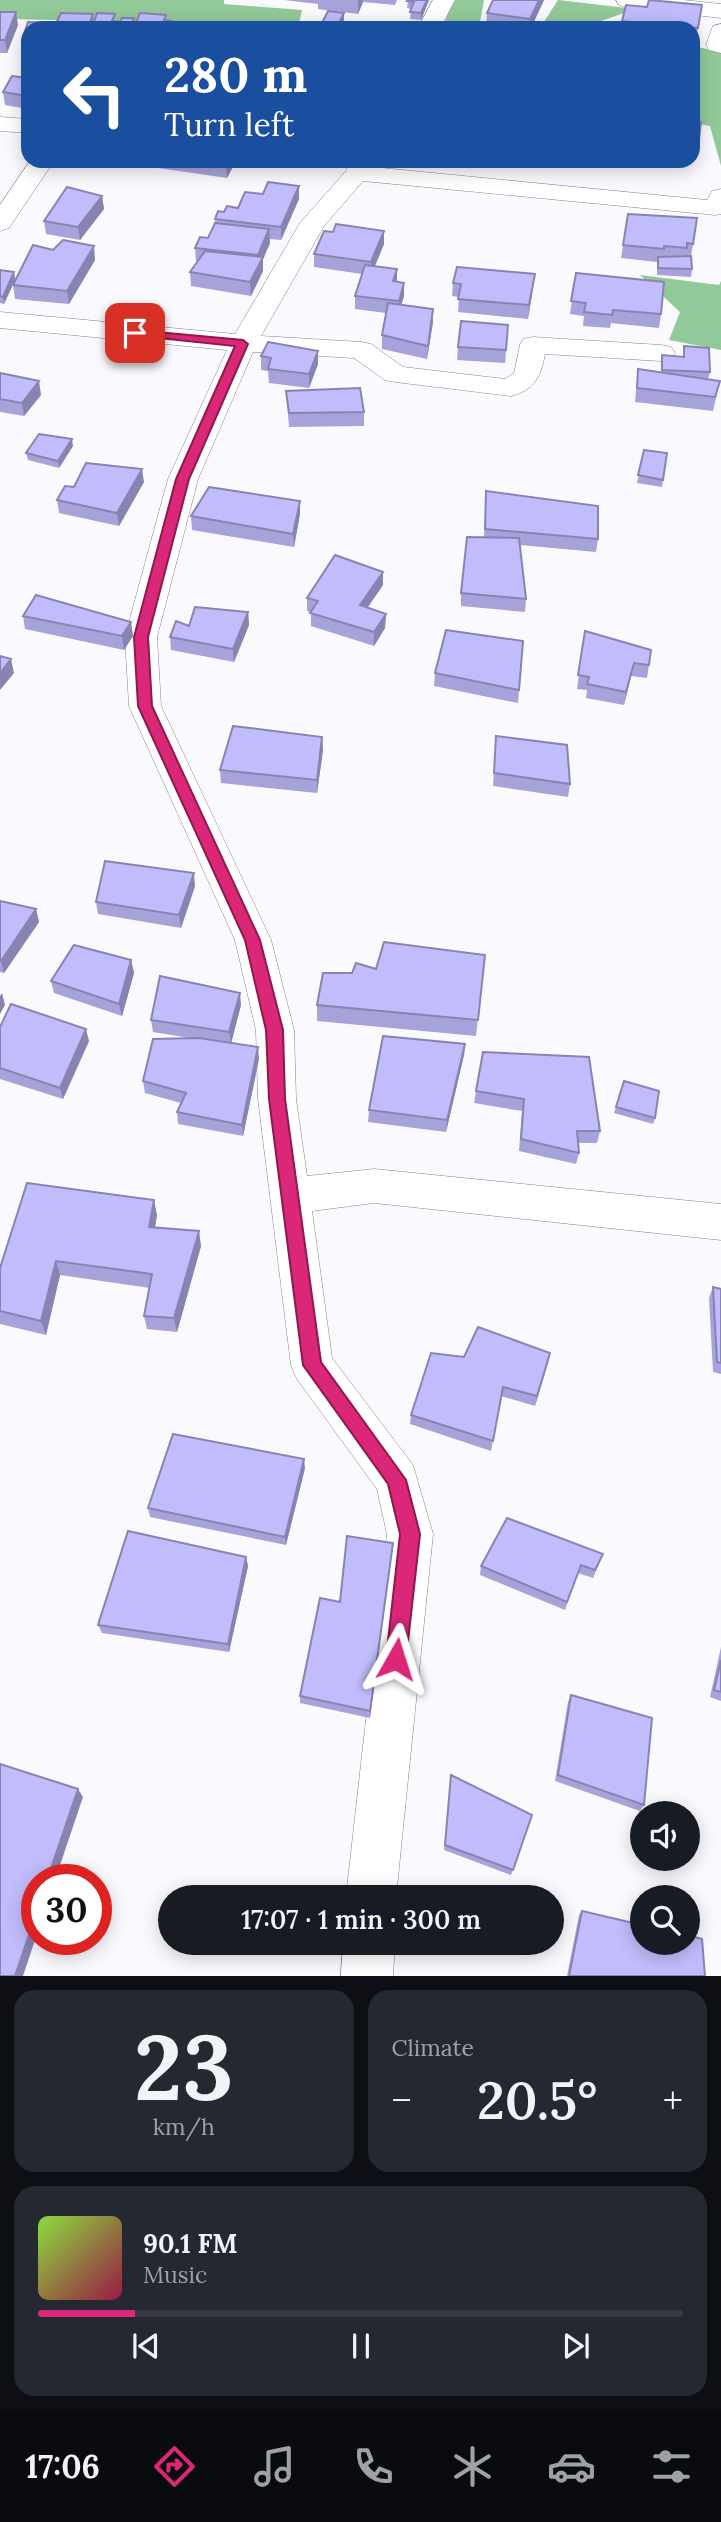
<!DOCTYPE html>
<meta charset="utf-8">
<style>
:root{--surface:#171b24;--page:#242831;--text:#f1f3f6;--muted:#9ea1a6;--line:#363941;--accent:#db2777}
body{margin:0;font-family:Lora,serif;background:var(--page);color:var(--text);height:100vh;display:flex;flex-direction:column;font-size:26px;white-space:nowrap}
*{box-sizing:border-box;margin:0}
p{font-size:23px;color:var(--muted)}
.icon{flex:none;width:38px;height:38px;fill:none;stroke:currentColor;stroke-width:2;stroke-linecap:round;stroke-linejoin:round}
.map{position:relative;height:1976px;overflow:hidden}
.details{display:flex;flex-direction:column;gap:14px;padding:14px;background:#0d0f14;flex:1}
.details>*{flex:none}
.guide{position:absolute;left:21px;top:21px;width:679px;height:147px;border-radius:21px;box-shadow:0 4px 18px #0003;background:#1a4fa0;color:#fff;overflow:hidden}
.controls{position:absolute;left:630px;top:1801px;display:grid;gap:14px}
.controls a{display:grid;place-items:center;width:70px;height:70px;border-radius:50%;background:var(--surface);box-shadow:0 4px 18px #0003;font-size:35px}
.speed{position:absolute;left:21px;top:1864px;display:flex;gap:14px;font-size:35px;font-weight:700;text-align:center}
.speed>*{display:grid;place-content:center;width:91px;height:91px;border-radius:50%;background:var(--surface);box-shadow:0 4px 18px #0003;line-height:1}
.speed .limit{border:10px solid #d22;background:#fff;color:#111}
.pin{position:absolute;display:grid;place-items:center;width:60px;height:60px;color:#fff;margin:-30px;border-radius:14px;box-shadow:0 4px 10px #0006}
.me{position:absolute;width:77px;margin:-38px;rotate:6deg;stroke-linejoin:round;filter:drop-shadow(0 0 5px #0008)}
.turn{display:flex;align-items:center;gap:24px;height:147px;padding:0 28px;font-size:32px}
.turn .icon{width:91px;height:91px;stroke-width:2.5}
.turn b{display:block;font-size:49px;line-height:60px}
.big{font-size:52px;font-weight:600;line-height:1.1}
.details .card{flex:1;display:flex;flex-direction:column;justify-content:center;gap:10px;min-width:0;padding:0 24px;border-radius:21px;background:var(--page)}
.details .dial{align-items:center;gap:0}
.dial b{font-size:91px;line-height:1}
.song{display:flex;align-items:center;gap:21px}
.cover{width:84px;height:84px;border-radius:10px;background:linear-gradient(135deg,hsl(90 70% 55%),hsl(340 70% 35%))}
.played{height:7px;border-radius:4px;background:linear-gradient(90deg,var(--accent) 15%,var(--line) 15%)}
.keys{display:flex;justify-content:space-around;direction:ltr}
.heat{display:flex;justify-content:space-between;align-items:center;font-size:38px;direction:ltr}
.details .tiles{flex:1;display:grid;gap:14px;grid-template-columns:1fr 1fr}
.card:last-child{grid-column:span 2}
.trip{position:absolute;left:158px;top:1885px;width:406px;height:70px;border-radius:35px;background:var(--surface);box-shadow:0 4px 18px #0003;font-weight:600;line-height:70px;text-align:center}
.dock{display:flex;height:112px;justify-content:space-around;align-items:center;background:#090b0e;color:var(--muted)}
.dock .icon{width:49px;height:49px}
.dock .active{color:var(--accent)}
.dock b{font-size:32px;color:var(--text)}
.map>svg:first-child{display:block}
</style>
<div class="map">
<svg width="721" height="1976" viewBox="0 0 721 1976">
<rect width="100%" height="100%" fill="#f9f9fe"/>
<!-- forest -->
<path fill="#92c998" d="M 0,0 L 224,0 L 224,4 L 302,10 L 298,28 L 200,28 L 179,22 L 0,19 Z
M 454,0 L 484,0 L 479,28 L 442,28 Z
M 558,0 L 636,9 L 598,22 L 605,28 L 540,28 Z
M 693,46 L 721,52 L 721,166 L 710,126 L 693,123 Z
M 640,275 L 719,285 L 721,281 L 721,350 L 669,340 L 680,312 Z"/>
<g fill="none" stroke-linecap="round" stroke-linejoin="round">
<!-- minor casing -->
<g stroke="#82828c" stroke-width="1">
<path id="minor" d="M 433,0 L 455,0 L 440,28 L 418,28 Z
M 616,0 L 683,0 L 721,4 L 721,18 L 627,7 L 619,5 Z
M 721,24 L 721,53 L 709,50 L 706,45 L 713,26 Z
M 0,117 L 28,119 L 28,133 L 0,131 Z
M 30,161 L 54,161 L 9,228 L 0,231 L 0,205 Z
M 350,161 L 374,161 L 372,167 L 707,200 L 712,191 L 721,189 L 721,214 L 715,215 L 363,181 L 324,226 L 261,336 L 361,342 L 371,344 L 403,367 L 505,379 L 514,373 L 520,345 L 523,339 L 533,337 L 661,345 L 671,347 L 675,353 L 671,359 L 661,361 L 545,354 C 541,376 535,390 511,396 L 395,382 L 385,380 L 354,358 L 253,352 L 198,479 L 157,637 L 161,706 L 271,940 L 294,1030 L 296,1099 L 307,1176 L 374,1169 L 721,1204 L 721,1240 L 374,1203 L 312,1211 L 332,1358 L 413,1465 L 433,1534 L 396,1897 L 346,1897 L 387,1534 L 377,1489 L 297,1379 L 291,1365 L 258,1099 L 256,1030 L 235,940 L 129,706 L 125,637 L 168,479 L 227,350 L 0,328 L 0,312 L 235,334 L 300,223 L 346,171 Z
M 343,1942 L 395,1942 L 393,1976 L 341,1976 Z"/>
</g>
<!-- minor -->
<use href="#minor" fill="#fff" fill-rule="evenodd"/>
</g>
<!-- wall -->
<path fill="#a6a3da" d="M 284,0 L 397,0 L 395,5 L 363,2 L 358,14 L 318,9 L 318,4 Z
M 408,0 L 429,0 L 421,20 L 410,19 L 411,9 L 407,8 Z
M 544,0 L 531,28 L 503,28 L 486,26 L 487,13 Z
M 702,5 L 696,41 L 693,41 L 693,28 L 621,28 L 622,21 L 647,7 Z
M 0,12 L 18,25 L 7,53 L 0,53 Z
M 344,13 L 344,20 L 340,28 L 321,28 L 321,25 Z
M 28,22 L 50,23 L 51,28 L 28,28 L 28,47 L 23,47 L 22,40 Z
M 28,78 L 28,109 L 5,105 L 3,92 Z
M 693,122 L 701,122 L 698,147 L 693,146 Z
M 158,161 L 236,161 L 227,178 L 158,168 Z
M 299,186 L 299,199 L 281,240 L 269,239 L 270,243 L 263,259 L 263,271 L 251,296 L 191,286 L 190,272 L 198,261 L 196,261 L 195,248 L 208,238 L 215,224 L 215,219 L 224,212 L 238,208 L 263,194 Z
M 102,196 L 104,209 L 80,240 L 46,234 L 44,221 Z
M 697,218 L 691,256 L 692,269 L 691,277 L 657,275 L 657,262 L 621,258 L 623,245 Z
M 384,231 L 384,244 L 375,266 L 397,269 L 397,282 L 404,283 L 404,296 L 401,305 L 433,322 L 427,359 L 382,349 L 382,335 L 386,313 L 355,309 L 355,296 L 362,274 L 314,267 L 314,254 L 333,232 Z
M 95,260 L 69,304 L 15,299 L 13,285 Z
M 0,270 L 14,272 L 15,280 L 4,304 L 0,303 Z
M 576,273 L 661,314 L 659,328 L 611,323 L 610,328 L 583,326 L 584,316 L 570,314 Z
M 535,274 L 528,319 L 458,312 L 459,297 L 452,296 L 453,283 Z
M 508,325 L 505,363 L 457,360 L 458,347 Z
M 684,346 L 710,372 L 708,379 L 717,394 L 713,411 L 635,402 L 638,369 L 661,372 L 662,355 L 683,357 Z
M 318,351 L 318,364 L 309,388 L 269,383 L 268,371 L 261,370 L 261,356 Z
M 0,373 L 41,395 L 24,416 L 0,412 Z
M 286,391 L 364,412 L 364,426 L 289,427 Z
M 73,446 L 59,468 L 28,460 L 26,453 Z
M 644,450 L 667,453 L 662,487 L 637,483 Z
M 144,482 L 119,526 L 59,513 L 57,500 L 74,487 Z
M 486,491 L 598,539 L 596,552 L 520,545 L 526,599 L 525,612 L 461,606 L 461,593 L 484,538 Z
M 300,514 L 294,547 L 192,530 L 191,516 Z
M 383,572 L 383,585 L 368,607 L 386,614 L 385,628 L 374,646 L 311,626 L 311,612 L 307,611 L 307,598 Z
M 248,612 L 249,625 L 234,662 L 171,650 L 170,637 L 189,626 Z
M 23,616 L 131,622 L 133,636 L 124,650 L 25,629 Z
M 585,631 L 649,665 L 647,678 L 631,676 L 624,705 L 586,698 L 587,690 L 577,689 Z
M 435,673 L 519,690 L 518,703 L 434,686 Z
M 496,736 L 570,784 L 568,797 L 493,786 Z
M 322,737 L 323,750 L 317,793 L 221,783 L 220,770 Z
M 195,886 L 181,928 L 98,914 L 96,902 Z
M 0,901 L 36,909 L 39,922 L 4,973 L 0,972 Z
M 485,955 L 476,1036 L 317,1021 L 317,1005 L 352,973 L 376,969 Z
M 131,960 L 134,973 L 122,1016 L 54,993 L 51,981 Z
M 241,1005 L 231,1043 L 259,1059 L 243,1136 L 178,1124 L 177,1112 L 181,1103 L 145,1093 L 143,1081 L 190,1038 L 153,1032 L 151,1020 Z
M 0,1027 L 89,1041 L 63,1099 L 0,1079 Z
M 465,1044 L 464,1055 L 446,1132 L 368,1122 L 369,1110 Z
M 483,1052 L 600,1131 L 597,1143 L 578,1143 L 579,1153 L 576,1164 L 519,1151 L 522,1111 L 474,1103 L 476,1091 Z
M 616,1107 L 655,1118 L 653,1124 L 614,1113 Z
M 157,1215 L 155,1228 L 201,1246 L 177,1332 L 147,1329 L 144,1316 L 150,1288 L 60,1275 L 46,1335 L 0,1324 L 0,1268 Z
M 713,1287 L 721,1289 L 721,1374 L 713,1372 L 709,1298 Z
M 550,1353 L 535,1406 L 501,1396 L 491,1451 L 410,1424 L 411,1415 Z
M 305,1468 L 286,1545 L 150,1517 L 148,1508 Z
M 392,1551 L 370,1718 L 300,1703 L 300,1696 L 340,1602 Z
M 603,1554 L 593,1578 L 578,1573 L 565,1610 L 480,1575 L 481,1566 Z
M 246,1557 L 248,1566 L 229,1652 L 102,1633 L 98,1625 Z
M 721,1647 L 721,1701 L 710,1697 Z
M 571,1695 L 644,1805 L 640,1811 L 555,1781 L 568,1702 Z
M 451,1775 L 532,1815 L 511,1875 L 444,1850 Z
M 582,1911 L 705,1976 L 567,1976 L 579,1915 Z"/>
<!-- shaded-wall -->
<path fill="#8784b1" d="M 358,0 L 363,0 L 363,2 L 358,14 Z
M 427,0 L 429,0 L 421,20 L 421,13 Z
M 539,0 L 544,0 L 531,28 L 529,28 L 530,19 Z
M 16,12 L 18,25 L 7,53 L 5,40 Z
M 344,13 L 344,20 L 340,28 L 337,28 Z
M 93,14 L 94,28 L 88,28 Z
M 228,161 L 236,161 L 227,178 L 226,165 Z
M 299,186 L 299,199 L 281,240 L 281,227 Z
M 102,196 L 104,209 L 80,240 L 78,227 Z
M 269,229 L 270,243 L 263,259 L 263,271 L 251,296 L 250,282 L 259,266 L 258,255 Z
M 384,231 L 384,244 L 371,275 L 371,262 Z
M 94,246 L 95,260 L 69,304 L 67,291 Z
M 397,269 L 397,283 L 393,281 Z
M 14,272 L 15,280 L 4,304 L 3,297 Z
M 535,274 L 533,288 L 528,319 L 529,305 Z
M 404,283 L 404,296 L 398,315 L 399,301 Z
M 433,309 L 433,322 L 427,359 L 428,346 Z
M 318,351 L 318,364 L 309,388 L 309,374 Z
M 39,381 L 41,395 L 24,416 L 22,403 Z
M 72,439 L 73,446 L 59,468 L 58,461 Z
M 142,469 L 144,482 L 119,526 L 117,513 Z
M 300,501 L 300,514 L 294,547 L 293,534 Z
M 383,572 L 383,585 L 360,618 L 360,605 Z
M 248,612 L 249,625 L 234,662 L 233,649 Z
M 386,614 L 385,628 L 374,646 L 374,632 Z
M 131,622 L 133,636 L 124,650 L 122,636 Z
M 11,659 L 14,673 L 0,690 L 0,673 Z
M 634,663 L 631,676 L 624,705 L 626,692 Z
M 322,737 L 323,750 L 317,793 L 317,780 Z
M 194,873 L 195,886 L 181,928 L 179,915 Z
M 36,909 L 39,922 L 4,973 L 1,961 Z
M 131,960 L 134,973 L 122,1016 L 119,1004 Z
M 2,993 L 5,1005 L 0,1014 L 0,996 Z
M 240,993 L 241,1005 L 231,1044 L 229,1032 Z
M 86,1029 L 89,1041 L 63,1099 L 60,1088 Z
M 465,1044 L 464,1055 L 446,1132 L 447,1120 Z
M 258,1047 L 259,1059 L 243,1136 L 242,1125 Z
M 154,1200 L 157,1215 L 152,1242 L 149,1227 Z
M 199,1231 L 201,1246 L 177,1332 L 174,1318 Z
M 56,1261 L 60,1275 L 46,1335 L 41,1321 Z
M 550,1353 L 548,1363 L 535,1406 L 537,1396 Z
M 304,1459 L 305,1468 L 286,1545 L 285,1537 Z
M 393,1543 L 392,1551 L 370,1718 L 370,1711 Z
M 246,1557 L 248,1566 L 229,1652 L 228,1644 Z
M 78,1789 L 83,1797 L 55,1880 L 47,1880 Z
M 37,1911 L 37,1934 L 23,1976 L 15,1976 Z"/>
<!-- building -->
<path fill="#c1bdfd" stroke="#8784b1" stroke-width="2" d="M 408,0 L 427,0 L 421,13 L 410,12 L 414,2 L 407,1 Z
M 493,0 L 539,0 L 530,19 L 487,13 Z
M 649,0 L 702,5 L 698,28 L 672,26 L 671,28 L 648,28 L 649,24 L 622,21 L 626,5 L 647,7 Z
M 328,11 L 344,13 L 337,27 L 321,25 Z
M 0,12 L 16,12 L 5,40 L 0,40 Z
M 61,13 L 93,14 L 88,28 L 54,28 Z
M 97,13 L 115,14 L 112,21 L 120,22 L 122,18 L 134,18 L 130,28 L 92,28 Z
M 140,13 L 166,15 L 164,20 L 172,21 L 170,28 L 134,28 Z
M 28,22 L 50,23 L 48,28 L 28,28 L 28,40 L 22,40 Z
M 12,76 L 28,78 L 28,96 L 3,92 Z
M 693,122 L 701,122 L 699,140 L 693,139 Z
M 200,161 L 228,161 L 226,165 Z
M 268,182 L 299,186 L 281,227 L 215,219 L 218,211 L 224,212 L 227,206 L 238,208 L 245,192 L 263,194 Z
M 67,187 L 102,196 L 78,227 L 44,221 Z
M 628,214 L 697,218 L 693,244 L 687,243 L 687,248 L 664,246 L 664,249 L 623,245 Z
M 215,223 L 269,229 L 258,255 L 195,248 L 200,237 L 208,238 Z
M 336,224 L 384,231 L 371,262 L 314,254 L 324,231 L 333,232 Z
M 63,240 L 94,246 L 67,291 L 13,285 L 33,245 L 53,250 Z
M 205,251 L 263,257 L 250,282 L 190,272 Z
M 691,256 L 692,269 L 658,268 L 658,257 Z
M 365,265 L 397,269 L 393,281 L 404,283 L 399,301 L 355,296 Z
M 457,267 L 535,274 L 529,305 L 458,299 L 461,284 L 453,283 Z
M 0,270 L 14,272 L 3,297 L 0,296 Z
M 576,273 L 664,282 L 661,314 L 613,310 L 612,315 L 584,312 L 586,303 L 571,301 Z
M 388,303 L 433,309 L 428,346 L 382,335 Z
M 461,321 L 508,325 L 506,350 L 458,347 Z
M 268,342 L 318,351 L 309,374 L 268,369 L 271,358 L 261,356 Z
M 684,346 L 709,348 L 710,372 L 662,370 L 662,355 L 684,357 Z
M 638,369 L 720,381 L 715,397 L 637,388 Z
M 0,373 L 39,381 L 22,403 L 0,399 Z
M 360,388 L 364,412 L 289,413 L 286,391 Z
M 39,434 L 72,439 L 58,461 L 26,453 Z
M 644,450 L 667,453 L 663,480 L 638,475 Z
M 86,463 L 142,469 L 117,513 L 57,500 L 65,486 L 74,487 Z
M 209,487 L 300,501 L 293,534 L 191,516 Z
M 486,491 L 598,506 L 598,539 L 485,529 Z
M 467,537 L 519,538 L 526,599 L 461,593 Z
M 335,555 L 383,572 L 360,605 L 386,614 L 374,632 L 310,613 L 318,601 L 307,598 Z
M 36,595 L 131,622 L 122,636 L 23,616 Z
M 195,607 L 248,612 L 233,649 L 170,637 L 176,621 L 189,626 Z
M 446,630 L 523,641 L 519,690 L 435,673 Z
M 585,631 L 651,650 L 649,665 L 634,663 L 626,692 L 587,684 L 589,677 L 578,675 Z
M 0,656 L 11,659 L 0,673 Z
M 233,726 L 322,737 L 317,780 L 220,770 Z
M 496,736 L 567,745 L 570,784 L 494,773 Z
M 105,861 L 194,873 L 179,915 L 96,902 Z
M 0,901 L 36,909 L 1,961 L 0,961 Z
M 384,942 L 485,955 L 478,1020 L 317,1005 L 323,973 L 352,973 L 356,963 L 376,969 Z
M 74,945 L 131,960 L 119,1004 L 51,981 Z
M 160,976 L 240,993 L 229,1032 L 151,1020 Z
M 11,1004 L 86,1029 L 60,1088 L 0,1068 L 0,1027 Z
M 383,1036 L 465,1044 L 447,1120 L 369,1110 Z
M 199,1038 L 258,1047 L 242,1125 L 177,1112 L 186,1093 L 143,1081 L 153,1039 Z
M 483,1052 L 589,1057 L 600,1131 L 577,1131 L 579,1153 L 521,1139 L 524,1099 L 476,1091 Z
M 624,1081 L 659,1091 L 655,1118 L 616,1107 Z
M 27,1183 L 154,1200 L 149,1227 L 199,1231 L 174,1318 L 144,1316 L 152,1274 L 56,1261 L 41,1321 L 0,1311 L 0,1268 Z
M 713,1287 L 721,1289 L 721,1363 L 717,1362 Z
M 478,1327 L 550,1353 L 537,1396 L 503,1387 L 493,1441 L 411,1415 L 431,1353 L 464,1357 Z
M 173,1434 L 304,1459 L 285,1537 L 148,1508 Z
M 507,1518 L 603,1554 L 595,1570 L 581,1565 L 567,1602 L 481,1566 Z
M 128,1531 L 246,1557 L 228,1644 L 98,1625 Z
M 347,1536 L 393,1543 L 370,1711 L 300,1696 L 320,1598 L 340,1602 Z
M 721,1660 L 721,1692 L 714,1690 Z
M 571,1695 L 652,1718 L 644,1805 L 558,1775 Z
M 0,1764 L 78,1789 L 47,1880 L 37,1880 L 37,1911 L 15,1976 L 0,1976 Z
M 451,1775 L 532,1815 L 513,1870 L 445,1845 Z
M 582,1911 L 642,1925 L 642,1942 L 688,1942 L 688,1935 L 702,1939 L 705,1976 L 569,1976 Z"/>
<!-- route -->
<path fill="#db2777" stroke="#8e194d" stroke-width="2" d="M 135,330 L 243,340 L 248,344 L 189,479 L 148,637 L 152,706 L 260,940 L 283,1030 L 285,1099 L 321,1362 L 406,1480 L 420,1534 L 406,1659 L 403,1666 L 396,1669 L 388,1666 L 386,1659 L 400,1534 L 388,1484 L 303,1365 L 269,1099 L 266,1030 L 245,940 L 138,706 L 134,637 L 176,479 L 235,346 L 131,335 L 131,331 Z"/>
</svg>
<div class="controls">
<a><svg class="icon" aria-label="sound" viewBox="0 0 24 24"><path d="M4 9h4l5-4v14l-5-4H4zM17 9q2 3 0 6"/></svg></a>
<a><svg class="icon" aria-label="search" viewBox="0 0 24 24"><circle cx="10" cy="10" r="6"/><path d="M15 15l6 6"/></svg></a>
</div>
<div class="speed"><div class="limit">30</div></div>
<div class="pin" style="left:135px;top:333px;background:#d93025"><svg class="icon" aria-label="arrive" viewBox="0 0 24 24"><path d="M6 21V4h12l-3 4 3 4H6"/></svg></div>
<svg class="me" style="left:396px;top:1659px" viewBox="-20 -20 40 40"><path d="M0-17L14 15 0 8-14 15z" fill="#db2777" stroke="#fff" stroke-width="4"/></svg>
<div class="trip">17:07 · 1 min · 300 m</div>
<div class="guide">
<div class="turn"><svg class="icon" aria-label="left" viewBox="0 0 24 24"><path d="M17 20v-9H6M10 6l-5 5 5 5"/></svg><div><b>280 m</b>Turn left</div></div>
</div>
</div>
<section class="details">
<div class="tiles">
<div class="card dial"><b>23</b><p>km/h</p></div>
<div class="card"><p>Climate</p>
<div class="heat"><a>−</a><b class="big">20.5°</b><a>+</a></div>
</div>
<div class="card">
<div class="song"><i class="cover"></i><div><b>90.1 FM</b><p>Music</p></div></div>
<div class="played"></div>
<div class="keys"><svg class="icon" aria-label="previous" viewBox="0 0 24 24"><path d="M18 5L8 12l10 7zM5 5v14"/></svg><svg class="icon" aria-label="pause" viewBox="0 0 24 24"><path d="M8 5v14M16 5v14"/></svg><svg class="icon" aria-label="next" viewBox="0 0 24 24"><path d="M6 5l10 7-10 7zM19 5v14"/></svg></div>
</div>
</div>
</section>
<nav class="dock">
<b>17:06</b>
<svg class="icon active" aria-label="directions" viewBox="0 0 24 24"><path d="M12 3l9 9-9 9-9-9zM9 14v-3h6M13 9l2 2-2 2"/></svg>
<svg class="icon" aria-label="music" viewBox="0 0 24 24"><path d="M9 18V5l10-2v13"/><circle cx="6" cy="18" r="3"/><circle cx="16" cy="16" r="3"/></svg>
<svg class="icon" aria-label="phone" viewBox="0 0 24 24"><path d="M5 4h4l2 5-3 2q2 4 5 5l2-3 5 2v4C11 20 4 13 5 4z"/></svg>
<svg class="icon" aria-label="climate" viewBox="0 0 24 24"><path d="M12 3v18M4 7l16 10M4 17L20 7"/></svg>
<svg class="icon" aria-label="car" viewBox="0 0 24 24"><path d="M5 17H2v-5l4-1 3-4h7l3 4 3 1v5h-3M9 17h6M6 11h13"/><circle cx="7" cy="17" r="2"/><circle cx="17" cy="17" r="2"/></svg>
<svg class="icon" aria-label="filters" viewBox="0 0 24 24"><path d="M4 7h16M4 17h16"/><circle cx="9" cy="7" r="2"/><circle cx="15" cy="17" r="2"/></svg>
</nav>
